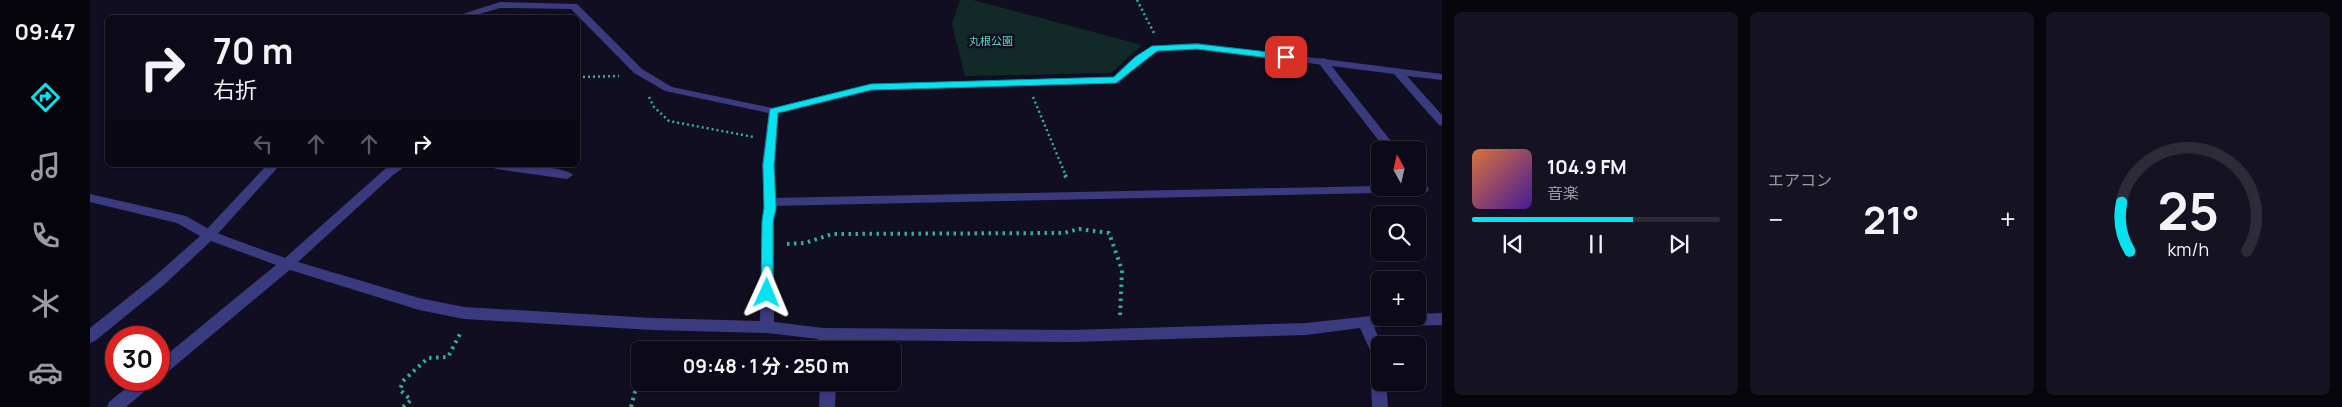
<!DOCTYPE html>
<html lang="ja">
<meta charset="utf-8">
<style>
:root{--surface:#0c0a18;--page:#151321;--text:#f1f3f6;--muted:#9a9aa2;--line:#2c2b37;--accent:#08e2f0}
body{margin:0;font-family:Manrope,"Noto Sans JP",sans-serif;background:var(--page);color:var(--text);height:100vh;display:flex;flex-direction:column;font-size:19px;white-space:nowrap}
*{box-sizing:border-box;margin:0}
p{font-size:16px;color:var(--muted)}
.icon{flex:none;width:28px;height:28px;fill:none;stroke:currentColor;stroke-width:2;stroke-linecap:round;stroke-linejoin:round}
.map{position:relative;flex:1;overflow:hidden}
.panel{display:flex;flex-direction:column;gap:12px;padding:12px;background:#07060d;width:900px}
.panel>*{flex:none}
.top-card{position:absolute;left:15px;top:15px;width:475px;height:152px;border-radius:8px;box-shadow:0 1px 4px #0004,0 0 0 1px var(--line);background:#0c0a18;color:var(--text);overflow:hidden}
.needle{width:32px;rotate:352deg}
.fabs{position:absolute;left:1281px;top:141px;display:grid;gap:10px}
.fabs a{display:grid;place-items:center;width:55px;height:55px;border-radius:8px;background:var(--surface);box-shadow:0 1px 4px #0004,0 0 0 1px var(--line);font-size:25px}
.speed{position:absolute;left:15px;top:326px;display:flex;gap:10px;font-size:25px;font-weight:700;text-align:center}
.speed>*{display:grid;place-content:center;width:65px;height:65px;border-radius:50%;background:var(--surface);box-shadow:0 1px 4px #0004,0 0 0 1px var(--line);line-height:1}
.speed .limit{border:8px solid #d22;background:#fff;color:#111}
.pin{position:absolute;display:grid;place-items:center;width:42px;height:42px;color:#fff;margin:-21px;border-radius:10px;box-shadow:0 2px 8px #0006}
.me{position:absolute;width:55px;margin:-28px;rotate:1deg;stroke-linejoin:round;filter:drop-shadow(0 0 4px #0008)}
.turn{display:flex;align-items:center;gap:18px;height:105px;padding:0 25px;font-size:22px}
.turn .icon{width:65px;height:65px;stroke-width:2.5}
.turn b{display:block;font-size:35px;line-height:42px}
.lanes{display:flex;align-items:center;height:48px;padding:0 25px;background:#0003;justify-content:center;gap:25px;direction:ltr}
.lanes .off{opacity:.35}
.big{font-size:38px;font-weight:700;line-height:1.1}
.panel .tile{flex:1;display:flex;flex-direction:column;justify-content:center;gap:8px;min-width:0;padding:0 18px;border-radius:8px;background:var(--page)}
.panel .dial{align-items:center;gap:0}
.dial svg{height:130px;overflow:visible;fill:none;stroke:var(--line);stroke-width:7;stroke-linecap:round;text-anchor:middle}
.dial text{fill:var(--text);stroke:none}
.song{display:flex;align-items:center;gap:15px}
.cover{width:60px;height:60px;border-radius:8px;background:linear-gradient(135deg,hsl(20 70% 55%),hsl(260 70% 35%))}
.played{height:5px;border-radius:2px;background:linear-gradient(90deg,var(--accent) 65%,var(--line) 65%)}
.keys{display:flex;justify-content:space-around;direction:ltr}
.heat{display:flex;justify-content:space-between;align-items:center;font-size:28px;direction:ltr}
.panel .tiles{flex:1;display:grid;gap:12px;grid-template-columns:repeat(3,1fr)}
.trip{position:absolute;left:541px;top:341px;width:270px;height:50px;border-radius:8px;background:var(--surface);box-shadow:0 1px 4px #0004,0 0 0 1px var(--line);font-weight:700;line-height:50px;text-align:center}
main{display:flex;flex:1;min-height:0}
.tab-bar{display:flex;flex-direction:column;width:90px;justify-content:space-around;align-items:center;background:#05040a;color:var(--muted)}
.tab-bar .icon{width:35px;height:35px}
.tab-bar .active{color:var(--accent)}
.tab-bar b{font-size:22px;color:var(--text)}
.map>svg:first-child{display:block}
</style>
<main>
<nav class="tab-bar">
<b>09:47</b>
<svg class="icon active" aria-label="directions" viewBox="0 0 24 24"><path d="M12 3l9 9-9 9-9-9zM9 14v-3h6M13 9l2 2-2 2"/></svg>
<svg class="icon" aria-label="music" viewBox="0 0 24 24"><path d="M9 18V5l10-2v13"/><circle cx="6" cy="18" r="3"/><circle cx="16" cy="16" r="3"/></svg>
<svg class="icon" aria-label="phone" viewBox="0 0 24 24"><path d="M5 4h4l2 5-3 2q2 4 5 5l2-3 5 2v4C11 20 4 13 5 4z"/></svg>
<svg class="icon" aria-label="climate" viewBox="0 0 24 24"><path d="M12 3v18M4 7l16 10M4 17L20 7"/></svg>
<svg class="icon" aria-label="car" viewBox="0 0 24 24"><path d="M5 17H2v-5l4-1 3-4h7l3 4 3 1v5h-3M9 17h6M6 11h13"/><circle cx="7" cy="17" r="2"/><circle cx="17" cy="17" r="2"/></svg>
</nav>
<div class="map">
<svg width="1352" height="407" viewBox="0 0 1352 407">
<rect width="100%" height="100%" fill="#100e20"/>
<!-- green -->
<path fill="#112a28" d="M 870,0 L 883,0 L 1052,45 L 1021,73 L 875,76 L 862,24 Z"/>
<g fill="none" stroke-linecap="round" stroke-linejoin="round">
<!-- path-far1 -->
<path stroke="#32aea2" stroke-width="2.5" stroke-dasharray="2 3" stroke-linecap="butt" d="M 1047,0 L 1065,35
M 488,77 L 529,76
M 559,97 L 564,107 L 579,121 L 664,137
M 943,97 L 976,176"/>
<!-- path -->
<path stroke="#32aea2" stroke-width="4" stroke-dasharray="2.5 4.5" stroke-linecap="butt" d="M 975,175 L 978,181
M 697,244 L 715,243 L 742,234 L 974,233 L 989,229 L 1019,233 L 1032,270 L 1030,317
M 556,350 L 558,342
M 313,407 L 321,400 L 310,390 L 313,381 L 338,358 L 358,357 L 371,332
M 541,407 L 550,373"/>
<!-- lane -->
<path fill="#3a3a7e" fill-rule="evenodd" d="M 410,2 L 487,4 L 552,69 L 582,87 L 683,108 L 688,111 L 683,114 L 575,91 L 544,73 L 481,9 L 410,8 L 376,18 L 360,18 Z
M 1232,58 L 1236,59 L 1308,150 L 1296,150 L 1227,61 Z
M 177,165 L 190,165 L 124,238 L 114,238 L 112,235 L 114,232 Z
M 1328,178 C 1334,179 1336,184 1339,189 L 1337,192 L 680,206 L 674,202 L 680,198 L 1290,186 L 1290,188 L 1328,188 Z
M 197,259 L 202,260 L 204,264 L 202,268 L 74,375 L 69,376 L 69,361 L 192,260 Z
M 46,380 L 65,380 L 62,385 L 36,407 L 17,407 L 19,402 Z"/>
<!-- street -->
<path fill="#3a3a7e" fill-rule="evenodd" d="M 1107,43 L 1352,74 L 1352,80 L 1317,76 L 1352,115 L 1352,126 L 1348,124 L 1304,74 L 1107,49 C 1062,51 1062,49 1030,82 L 1026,83 L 781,90 L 688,113 L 684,165 L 686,208 L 684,221 L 684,322 L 734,328 L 981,330 L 1216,323 L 1290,315 L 1290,318 L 1328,318 L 1328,314 L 1352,313 L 1352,325 L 1284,327 L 1292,345 L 1290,345 L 1290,382 L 1296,382 L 1298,407 L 1282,407 L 1280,350 L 1270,328 L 1216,335 L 981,342 L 743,340 L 744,350 L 730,350 L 728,339 L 677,333 L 562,330 L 374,319 L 329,310 L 197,269 L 121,241 L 75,284 L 5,341 L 0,343 L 0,328 L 65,276 L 110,236 L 87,223 L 0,202 L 0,194 L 96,216 L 124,232 L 195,258 L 295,169 L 302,165 L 317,165 L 303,175 L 208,262 L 329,298 L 374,307 L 562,318 L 670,321 L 672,221 L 674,208 L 672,165 L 679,109 L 781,84 L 1023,77 C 1056,44 1062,45 1107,43 Z
M 400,165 C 415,165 475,165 483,175 L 477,179 L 406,169 Z
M 730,382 L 746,382 L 745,407 L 729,407 Z"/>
</g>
<!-- route -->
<path fill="#08e2f0" stroke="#05939c" d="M 1107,44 L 1196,54 L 1201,57 L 1196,60 L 1107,49 L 1067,51 L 1026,83 L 781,90 L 688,113 L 684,165 L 686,208 L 683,221 L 683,293 L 677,298 L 672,297 L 671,293 L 672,221 L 674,208 L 673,165 L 680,109 L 781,84 L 1024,77 L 1045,57 L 1062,46 Z"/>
<g text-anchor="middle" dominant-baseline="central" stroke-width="5" stroke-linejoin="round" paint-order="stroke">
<!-- far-park labels -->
<g font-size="11" fill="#5ddbb6" stroke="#100e20">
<text x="901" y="40">丸根公園</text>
</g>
</g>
</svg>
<div class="fabs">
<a><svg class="needle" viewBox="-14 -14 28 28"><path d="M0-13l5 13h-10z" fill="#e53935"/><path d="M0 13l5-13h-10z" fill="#9a9aa2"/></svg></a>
<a><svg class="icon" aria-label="search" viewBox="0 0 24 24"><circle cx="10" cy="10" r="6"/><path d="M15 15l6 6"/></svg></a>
<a>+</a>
<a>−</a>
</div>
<div class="speed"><div class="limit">30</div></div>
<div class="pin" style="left:1196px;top:57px;background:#d93025"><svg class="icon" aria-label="arrive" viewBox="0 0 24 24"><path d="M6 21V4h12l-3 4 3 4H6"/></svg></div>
<svg class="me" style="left:677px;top:293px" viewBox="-20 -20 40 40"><path d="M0-17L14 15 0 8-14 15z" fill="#08e2f0" stroke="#fff" stroke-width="4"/></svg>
<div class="trip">09:48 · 1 分 · 250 m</div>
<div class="top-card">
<div class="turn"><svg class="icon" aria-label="right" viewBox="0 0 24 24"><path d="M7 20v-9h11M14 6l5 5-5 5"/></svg><div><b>70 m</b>右折</div></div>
<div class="lanes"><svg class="icon off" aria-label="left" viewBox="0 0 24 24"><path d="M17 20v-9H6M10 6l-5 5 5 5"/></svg><svg class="icon off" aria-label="ahead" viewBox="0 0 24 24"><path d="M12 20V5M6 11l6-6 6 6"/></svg><svg class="icon off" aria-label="ahead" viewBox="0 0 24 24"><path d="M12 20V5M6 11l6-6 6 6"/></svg><svg class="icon" aria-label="right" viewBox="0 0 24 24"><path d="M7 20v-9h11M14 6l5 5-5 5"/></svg></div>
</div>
</div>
<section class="panel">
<div class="tiles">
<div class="tile">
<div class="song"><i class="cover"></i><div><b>104.9 FM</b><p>音楽</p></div></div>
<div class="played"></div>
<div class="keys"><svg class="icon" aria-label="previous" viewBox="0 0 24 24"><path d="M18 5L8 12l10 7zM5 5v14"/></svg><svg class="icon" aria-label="pause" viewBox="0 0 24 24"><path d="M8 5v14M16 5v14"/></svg><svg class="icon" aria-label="next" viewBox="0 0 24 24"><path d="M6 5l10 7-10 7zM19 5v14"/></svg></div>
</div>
<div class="tile"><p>エアコン</p>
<div class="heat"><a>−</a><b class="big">21°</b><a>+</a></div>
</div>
<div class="tile dial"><svg viewBox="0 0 100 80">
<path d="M14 69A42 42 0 1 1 86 69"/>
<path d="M14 69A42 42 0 0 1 9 39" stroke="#08e2f0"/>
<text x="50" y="56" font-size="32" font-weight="700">25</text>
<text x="50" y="72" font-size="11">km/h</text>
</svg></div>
</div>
</section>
</main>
